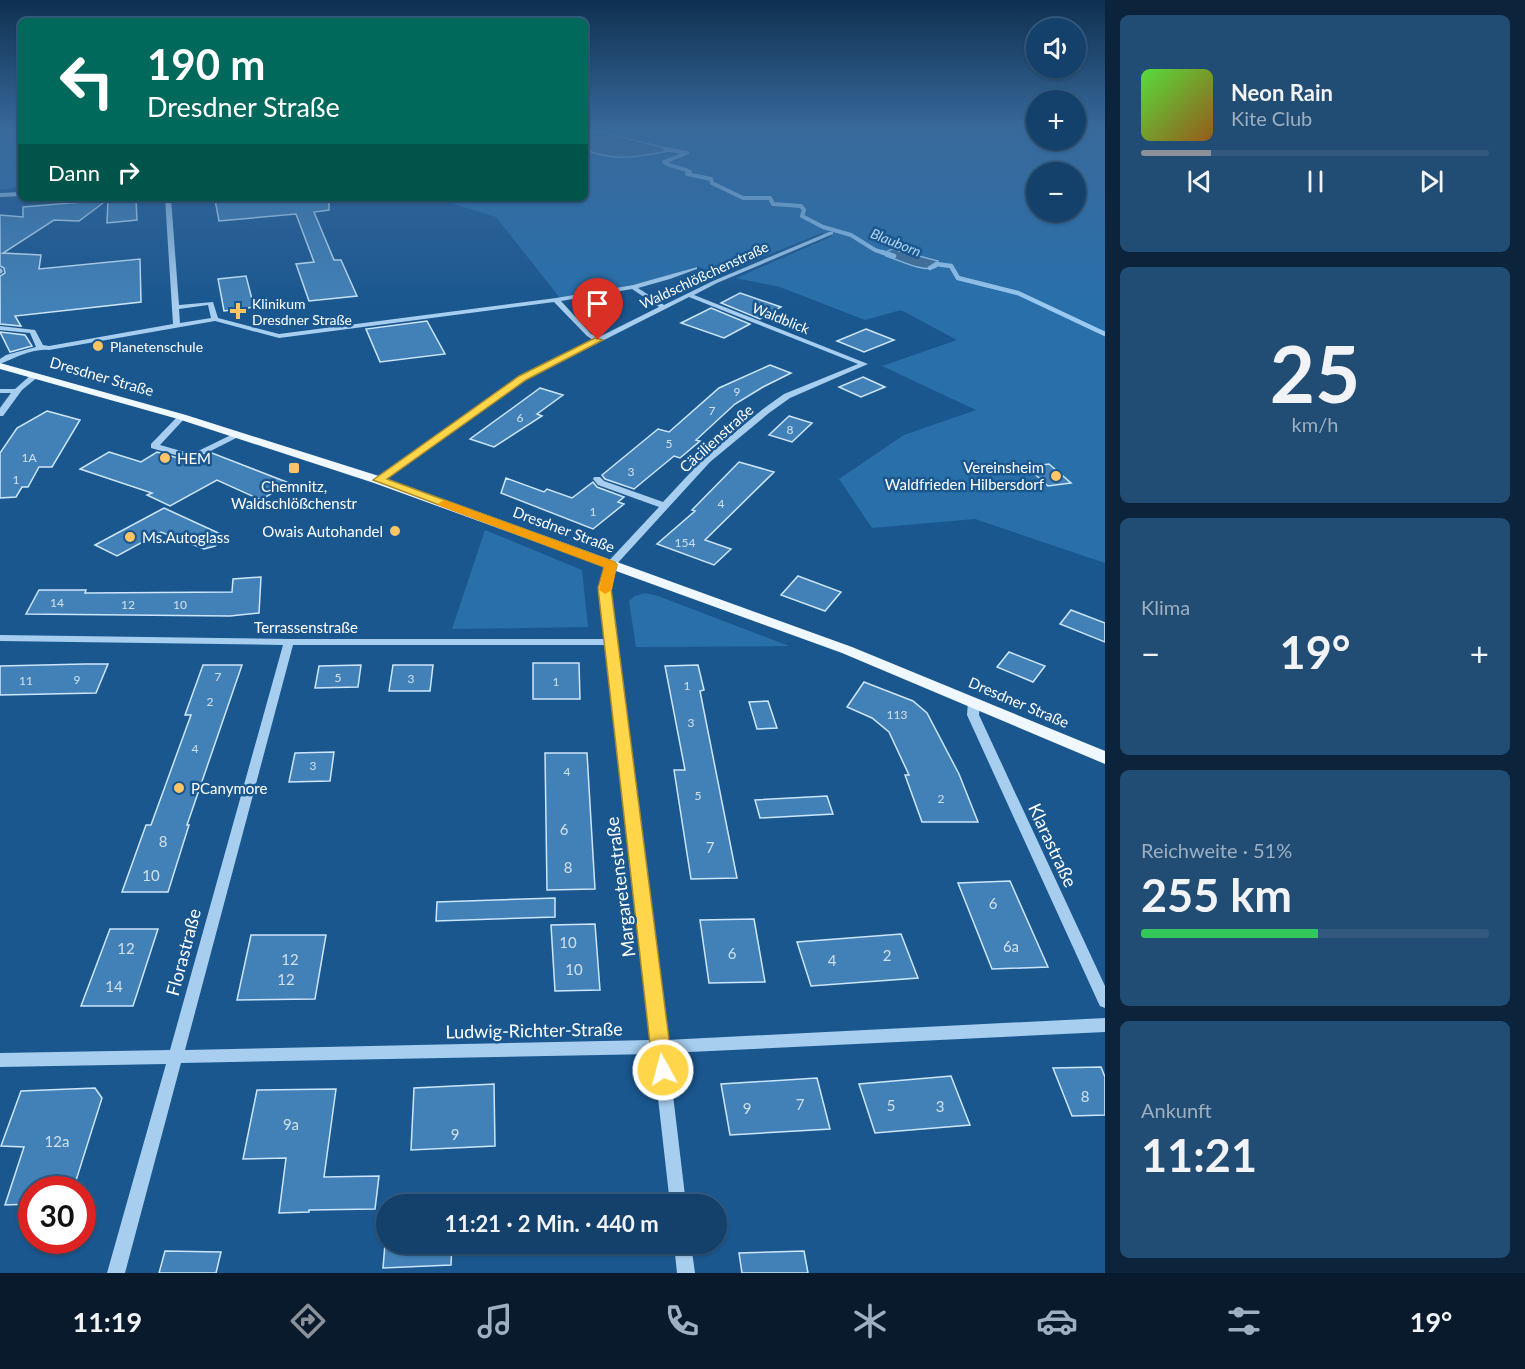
<!DOCTYPE html>
<html lang="de">
<meta charset="utf-8">
<style>
:root{--surface:#14416b;--page:#214c73;--text:#f1f3f6;--muted:#9dafc1;--line:#335a7e;--accent:#8c9099}
body{margin:0;font-family:Lato,sans-serif;background:var(--page);color:var(--text);height:100vh;display:flex;flex-direction:column;font-size:22px;white-space:nowrap}
*{box-sizing:border-box;margin:0}
p{font-size:20px;color:var(--muted)}
.icon{flex:none;width:33px;height:33px;fill:none;stroke:currentColor;stroke-width:2;stroke-linecap:round;stroke-linejoin:round}
.map{position:relative;flex:1;overflow:hidden}
.panel{display:flex;flex-direction:column;gap:15px;padding:15px;background:#0b243b;width:420px}
.panel>*{flex:none}
.top-card{position:absolute;left:18px;top:18px;width:570px;height:183px;border-radius:9px;box-shadow:0 2px 4px #0004,0 0 0 2px var(--line);background:#00695c;color:#fff;overflow:hidden}
.tools{position:absolute;left:1026px;top:18px;display:grid;gap:12px}
.tools a{display:grid;place-items:center;width:60px;height:60px;border-radius:50%;background:var(--surface);box-shadow:0 2px 4px #0004,0 0 0 2px var(--line);font-size:30px}
.speed{position:absolute;left:18px;top:1176px;display:flex;gap:12px;font-size:30px;font-weight:700;text-align:center}
.speed>*{display:grid;place-content:center;width:78px;height:78px;border-radius:50%;background:var(--surface);box-shadow:0 2px 4px #0004,0 0 0 2px var(--line);line-height:1}
.speed .limit{border:9px solid #d22;background:#fff;color:#111}
.pin{position:absolute;display:grid;place-items:center;width:51px;height:51px;color:#fff;margin:-62px -26px;border-radius:50% 50% 50% 0;rotate:-45deg;box-shadow:0 0 6px #0007}
.pin .icon{rotate:45deg}
.me{position:absolute;width:66px;margin:-33px;rotate:353deg;stroke-linejoin:round;filter:drop-shadow(0 0 4px #0008)}
.turn{display:flex;align-items:center;gap:21px;height:126px;padding:0 30px;font-size:27px}
.turn .icon{width:78px;height:78px;stroke-width:2.5}
.turn b{display:block;font-size:42px;line-height:51px}
.then{display:flex;align-items:center;height:57px;padding:0 30px;background:#0003;gap:12px;font-size:22px}
.big{font-size:45px;font-weight:700;line-height:1.1}
.panel .card{flex:1;display:flex;flex-direction:column;justify-content:center;gap:9px;min-width:0;padding:0 21px;border-radius:9px;background:var(--page)}
.panel .dial{align-items:center;gap:0}
.dial b{font-size:78px;line-height:1}
.song{display:flex;align-items:center;gap:18px}
.cover{width:72px;height:72px;border-radius:9px;background:linear-gradient(135deg,hsl(110 70% 55%),hsl(30 70% 35%))}
.played{height:6px;border-radius:3px;background:linear-gradient(90deg,var(--accent) 20%,var(--line) 20%)}
.keys{display:flex;justify-content:space-around;direction:ltr}
.heat{display:flex;justify-content:space-between;align-items:center;font-size:33px;direction:ltr}
.charge{height:9px;border-radius:4px;background:linear-gradient(90deg,#34c759 51%,var(--line) 0)}
.trip{position:absolute;left:376px;top:1194px;width:351px;height:60px;border-radius:30px;background:var(--surface);box-shadow:0 2px 4px #0004,0 0 0 2px var(--line);font-weight:700;line-height:60px;text-align:center}
.dock{display:flex;height:96px;justify-content:space-around;align-items:center;background:#081a2b;color:var(--muted)}
.dock .icon{width:42px;height:42px}
.dock .active{color:var(--accent)}
.dock b{font-size:27px;color:var(--text)}
main{display:flex;flex:1;min-height:0}
.map>svg:first-child{display:block}
</style>
<main>
<div class="map">
<svg width="1105" height="1273" viewBox="0 0 1105 1273">
<rect width="100%" height="100%" fill="#1a578f"/>
<!-- green -->
<path fill="#2970ab" fill-rule="evenodd" d="M 0,127 L 21,127 L 21,187 L 0,190 Z
M 585,127 L 1036,127 L 1036,140 L 1076,140 L 1076,127 L 1105,127 L 1105,563 L 975,519 L 872,528 L 839,479 L 904,435 L 976,410 L 882,366 L 957,340 L 901,310 L 865,320 L 780,287 L 736,278 L 833,236 L 822,233 L 718,275 L 697,266 L 653,281 L 560,298 L 496,217 L 434,198 L 585,198 L 585,149 C 611,162 645,157 673,150 L 610,132 L 598,131 L 585,135 ZM 1036,172 L 1076,172 L 1076,212 L 1036,212 Z
M 485,530 L 582,570 L 588,627 L 452,629 Z
M 645,593 L 658,596 L 789,646 L 636,647 L 629,601 L 635,596 Z"/>
<!-- water -->
<path fill="#457099" stroke="#9acaf1" stroke-width="1.5" d="M 598,131 L 673,150 C 645,156 611,163 585,149 L 585,135 Z
M 892,249 L 938,261 L 936,267 C 923,273 900,260 886,256 L 886,252 Z"/>
<g fill="none" stroke-linecap="round" stroke-linejoin="round">
<!-- stream-far1 -->
<path stroke="#9acaf1" stroke-width="4" d="M 665,149 L 687,153 L 664,162 C 672,168 682,167 690,172 L 687,174 L 711,179 L 712,183 L 743,198 L 770,198 L 773,204 L 801,206 L 804,210 L 802,216 L 823,227 L 851,235 L 875,250 L 887,254"/>
<!-- stream -->
<path stroke="#9acaf1" stroke-width="4.5" d="M 882,252 L 894,256
M 930,268 L 936,264 L 951,266 L 958,278 L 1018,293 L 1105,334"/>
</g>
<!-- building -->
<path fill="#4281b7" stroke="#cde6fa" stroke-width="1.5" d="M 136,198 L 137,220 L 107,223 L 108,200 Z
M 235,198 L 329,198 L 329,210 L 314,212 L 334,260 L 341,260 L 357,296 L 309,301 L 296,264 L 314,262 L 296,214 L 219,221 L 215,200 Z
M 107,200 L 79,221 L 54,220 L 3,253 L 41,255 L 39,269 L 140,259 L 141,302 L 15,316 L 21,326 L 0,324 L 0,276 L 5,273 L 4,268 L 0,266 L 0,215 L 23,217 L 23,207 Z
M 246,276 L 254,307 L 224,311 L 218,279 Z
M 740,293 L 781,307 L 760,319 L 721,303 Z
M 711,308 L 750,324 L 724,338 L 681,323 Z
M 427,321 L 445,354 L 380,362 L 366,329 Z
M 866,329 L 894,340 L 864,352 L 837,341 Z
M 0,332 L 25,335 L 32,346 L 10,352 Z
M 770,365 L 791,373 L 763,387 L 735,404 L 696,440 L 700,441 L 680,458 L 674,456 L 634,489 L 605,479 L 602,475 L 658,429 L 669,432 L 719,388 Z
M 863,377 L 885,387 L 861,397 L 839,387 Z
M 540,388 L 563,395 L 537,414 L 542,416 L 494,447 L 470,439 Z
M 47,411 L 80,420 L 52,467 L 39,467 L 28,487 L 22,487 L 16,497 L 0,498 L 0,453 L 17,428 Z
M 789,416 L 812,423 L 792,442 L 769,435 Z
M 109,452 L 141,462 L 157,452 L 192,462 L 212,453 L 289,483 L 261,500 L 217,480 L 170,506 L 147,495 L 152,493 L 80,469 Z
M 739,462 L 774,472 L 705,540 L 731,549 L 714,565 L 657,544 L 695,511 L 692,510 Z
M 1049,464 L 1071,483 L 1048,486 L 1027,467 Z
M 506,478 L 544,492 L 547,489 L 572,498 L 593,482 L 597,487 L 624,497 L 618,502 L 624,504 L 593,529 L 501,493 Z
M 164,508 L 225,536 L 215,546 L 204,549 L 161,532 L 117,556 L 95,545 Z
M 798,576 L 841,592 L 825,611 L 781,595 Z
M 261,577 L 259,613 L 230,616 L 26,614 L 39,590 L 86,590 L 85,593 L 232,592 L 233,579 Z
M 1071,610 L 1105,623 L 1105,642 L 1060,624 Z
M 1009,652 L 1045,666 L 1033,682 L 997,667 Z
M 533,663 L 579,663 L 580,699 L 533,699 Z
M 85,664 L 108,664 L 96,693 L 0,695 L 0,666 Z
M 203,665 L 242,665 L 187,825 L 189,825 L 168,892 L 122,892 L 146,825 L 151,825 L 191,715 L 185,715 Z
M 361,665 L 358,687 L 315,688 L 319,666 Z
M 393,665 L 433,665 L 430,691 L 389,691 Z
M 698,665 L 704,690 L 700,691 L 737,878 L 691,879 L 674,770 L 685,770 L 665,666 Z
M 864,682 L 913,701 L 927,713 L 959,774 L 978,822 L 922,822 L 905,775 L 909,775 L 889,732 L 872,718 L 847,707 Z
M 768,701 L 777,728 L 757,729 L 749,702 Z
M 334,752 L 330,781 L 289,782 L 295,753 Z
M 545,753 L 587,753 L 595,889 L 547,890 Z
M 827,796 L 833,814 L 760,818 L 755,800 Z
M 1010,881 L 1048,967 L 992,969 L 958,883 Z
M 555,898 L 555,917 L 436,921 L 437,902 Z
M 754,919 L 765,982 L 709,983 L 700,920 Z
M 595,924 L 600,990 L 555,991 L 551,925 Z
M 110,929 L 158,929 L 133,1006 L 81,1006 Z
M 901,934 L 918,978 L 811,986 L 797,942 Z
M 251,935 L 326,935 L 315,999 L 237,1000 Z
M 1101,1067 L 1105,1077 L 1105,1115 L 1072,1116 L 1053,1068 Z
M 951,1076 L 970,1125 L 875,1133 L 859,1084 Z
M 817,1078 L 830,1129 L 730,1135 L 721,1084 Z
M 494,1084 L 495,1146 L 411,1150 L 414,1088 Z
M 95,1088 L 102,1098 L 73,1190 L 32,1190 L 32,1204 L 5,1205 L 24,1147 L 1,1146 L 21,1091 Z
M 336,1089 L 324,1177 L 379,1176 L 375,1209 L 309,1210 L 309,1212 L 279,1213 L 286,1158 L 243,1159 L 257,1090 Z
M 385,1244 L 452,1244 L 451,1265 L 383,1268 Z
M 165,1251 L 221,1252 L 216,1273 L 159,1273 Z
M 804,1251 L 808,1273 L 742,1273 L 739,1253 Z"/>
<g fill="none" stroke-linecap="round" stroke-linejoin="round">
<!-- minor -->
<path fill="#a7ceef" fill-rule="evenodd" d="M 12,127 L 21,128 L 0,132 L 0,130 Z
M 21,192 L 21,196 L 0,197 L 0,193 Z
M 41,198 L 58,198 C 54,201 45,201 41,198 Z
M 165,198 L 171,198 L 179,305 L 213,302 L 218,318 L 279,334 L 556,298 L 633,285 L 697,267 L 697,269 L 670,279 L 638,288 L 664,305 L 713,281 L 829,232 L 833,232 L 833,234 L 717,283 L 694,295 L 868,364 L 790,398 L 769,413 L 710,462 L 615,566 L 610,588 L 666,1040 L 1105,1018 L 1105,1032 L 668,1053 L 686,1204 L 670,1204 L 653,1054 L 181,1063 L 125,1273 L 107,1273 L 166,1064 L 0,1067 L 0,1053 L 170,1050 L 283,645 L 0,641 L 0,635 L 289,639 L 606,639 L 600,588 L 605,565 L 659,507 L 598,485 L 593,479 L 594,477 L 600,477 L 604,481 L 663,502 L 704,458 L 763,409 L 784,394 L 858,364 L 689,297 L 525,380 L 378,483 L 375,482 L 375,478 L 519,376 L 593,340 L 587,336 L 554,302 L 279,338 L 215,321 L 49,350 C 33,348 15,358 0,364 L 0,359 L 6,355 L 36,347 L 30,333 L 0,330 L 0,326 L 35,330 L 43,345 L 49,346 L 173,324 ZM 632,289 L 659,307 L 599,337 L 591,334 L 561,301 ZM 208,305 L 211,318 L 180,323 L 179,309 ZM 293,645 L 606,645 L 651,1040 L 185,1050 Z
M 0,268 L 2,269 L 3,272 L 0,274 Z
M 32,374 L 39,376 L 22,390 L 3,416 L 0,416 L 0,408 L 11,393 L 0,393 L 0,389 L 15,389 Z
M 179,415 L 185,415 L 186,417 L 160,445 L 192,454 L 235,433 L 241,433 L 242,435 L 193,460 L 151,448 L 151,444 Z
M 974,698 L 980,702 L 979,715 L 1105,986 L 1105,1008 L 1100,1006 L 1098,1002 L 967,715 L 968,702 Z
M 674,1244 L 691,1244 L 695,1273 L 677,1273 Z"/>
<!-- major -->
<path fill="#eff7ff" fill-rule="evenodd" d="M 0,363 L 186,415 L 382,477 L 852,647 L 1105,751 L 1105,764 L 842,653 L 374,483 L 178,419 L 0,369 Z"/>
</g>
<!-- sky -->
<linearGradient id="sky" x2="0" y2="1"><stop stop-color="#0e304f"/><stop offset="0.42" stop-color="#38699b"/><stop offset="1" stop-color="#38699b" stop-opacity="0"/></linearGradient>
<rect width="1105" height="306" fill="url(#sky)"/>
<!-- route -->
<path fill="#ffd54a" stroke="#a68a30" stroke-width="1.5" d="M 595,338 L 603,340 L 526,380 L 387,479 L 615,562 L 617,565 L 611,588 L 673,1070 L 670,1076 L 663,1079 L 656,1076 L 653,1070 L 598,588 L 604,567 L 373,480 L 519,376 Z"/>
<!-- slow -->
<path fill="#f59e0b" d="M 444,500 L 615,562 L 617,565 L 612,590 L 605,594 L 599,590 L 604,567 L 440,506 L 438,504 Z"/>
<!-- markers -->
<g fill="#ffc565" stroke="#1a578f" stroke-width="2">
<path d="M235 302h6v6h6v6h-6v6h-6v-6h-6v-6h6z"/>
<circle cx="98" cy="346" r="6"/>
<circle cx="165" cy="458" r="6"/>
<rect x="288" y="462" width="12" height="12" rx="3"/>
<circle cx="1056" cy="476" r="6"/>
<circle cx="395" cy="531" r="6"/>
<circle cx="130" cy="537" r="6"/>
<circle cx="179" cy="788" r="6"/>
</g>
<g text-anchor="middle" dominant-baseline="central" stroke-width="5" stroke-linejoin="round" paint-order="stroke">
<!-- number labels -->
<g font-size="12" fill="#d0e0ed">
<text x="737" y="391">9</text>
<text x="712" y="410">7</text>
<text x="520" y="417">6</text>
<text x="790" y="429">8</text>
<text x="669" y="443">5</text>
<text x="29" y="457">1A</text>
<text x="631" y="471">3</text>
<text x="16" y="479">1</text>
<text x="721" y="503">4</text>
<text x="593" y="511">1</text>
<text x="685" y="542">154</text>
<text x="57" y="602">14</text>
<text x="128" y="604">12</text>
<text x="180" y="604">10</text>
<text x="218" y="676">7</text>
<text x="338" y="677">5</text>
<text x="411" y="678">3</text>
<text x="77" y="679">9</text>
<text x="26" y="680">11</text>
<text x="556" y="681">1</text>
<text x="687" y="685">1</text>
<text x="210" y="701">2</text>
<text x="897" y="714">113</text>
<text x="691" y="722">3</text>
<text x="195" y="748">4</text>
<text x="313" y="765">3</text>
<text x="567" y="771">4</text>
<text x="698" y="795">5</text>
<text x="941" y="798">2</text>
</g>
<!-- far-water labels -->
<g font-size="14" font-style="italic" fill="#b3d7f6" stroke="#1a578f">
<text transform="translate(896 242) rotate(22)">Blauborn</text>
</g>
<!-- far-street labels -->
<g font-size="14" fill="#fff" stroke="#1a578f">
<text transform="translate(704 275) rotate(-25)">Waldschlößchenstraße</text>
<text transform="translate(781 318) rotate(22)">Waldblick</text>
</g>
<!-- far-poi labels -->
<g font-size="14" fill="#fff" stroke="#1a578f" text-anchor="start">
<text x="252" y="303">Klinikum<tspan x="252" dy="16">Dresdner Straße</tspan></text>
<text x="110" y="346">Planetenschule</text>
</g>
<!-- street labels -->
<g font-size="15" fill="#fff" stroke="#1a578f">
<text transform="translate(102 376) rotate(16)">Dresdner Straße</text>
<text transform="translate(716 438) rotate(-42)">Cäcilienstraße</text>
<text transform="translate(564 529) rotate(20)">Dresdner Straße</text>
<text x="306" y="627">Terrassenstraße</text>
<text transform="translate(1019 702) rotate(23)">Dresdner Straße</text>
</g>
<!-- poi labels -->
<g font-size="15" fill="#fff" stroke="#1a578f" text-anchor="start">
<text x="177" y="458">HEM</text>
<text x="1044" y="467" text-anchor="end">Vereinsheim<tspan x="1044" dy="17">Waldfrieden Hilbersdorf</tspan></text>
<text x="294" y="486" text-anchor="middle">Chemnitz,<tspan x="294" dy="17">Waldschlößchenstr</tspan></text>
<text x="383" y="531" text-anchor="end">Owais Autohandel</text>
<text x="142" y="537">Ms.Autoglass</text>
<text x="191" y="788">PCanymore</text>
</g>
<!-- near-number labels -->
<g font-size="15" fill="#d0e0ed">
<text x="564" y="829">6</text>
<text x="163" y="841">8</text>
<text x="710" y="847">7</text>
<text x="568" y="867">8</text>
<text x="151" y="875">10</text>
<text x="993" y="903">6</text>
<text x="568" y="942">10</text>
<text x="1011" y="946">6a</text>
<text x="126" y="948">12</text>
<text x="732" y="953">6</text>
<text x="887" y="955">2</text>
<text x="290" y="959">12</text>
<text x="832" y="960">4</text>
<text x="574" y="969">10</text>
<text x="286" y="979">12</text>
<text x="114" y="986">14</text>
<text x="1085" y="1096">8</text>
<text x="800" y="1104">7</text>
<text x="891" y="1105">5</text>
<text x="940" y="1106">3</text>
<text x="747" y="1108">9</text>
<text x="291" y="1124">9a</text>
<text x="455" y="1134">9</text>
<text x="57" y="1141">12a</text>
</g>
<!-- near-street labels -->
<g font-size="18" fill="#fff" stroke="#1a578f">
<text transform="translate(1053 845) rotate(65)">Klarastraße</text>
<text transform="translate(620 887) rotate(-97)">Margaretenstraße</text>
<text transform="translate(183 952) rotate(-75)">Florastraße</text>
<text transform="translate(534 1030) rotate(-1)">Ludwig-Richter-Straße</text>
</g>
</g>
</svg>
<div class="tools">
<a><svg class="icon" aria-label="sound" viewBox="0 0 24 24"><path d="M4 9h4l5-4v14l-5-4H4zM17 9q2 3 0 6"/></svg></a>
<a>+</a>
<a>−</a>
</div>
<div class="speed"><div class="limit">30</div></div>
<div class="pin" style="left:598px;top:340px;background:#d93025"><svg class="icon" aria-label="arrive" viewBox="0 0 24 24"><path d="M6 21V4h12l-3 4 3 4H6"/></svg></div>
<svg class="me" style="left:663px;top:1070px" viewBox="-20 -20 40 40"><circle r="17" fill="#ffd54a" stroke="#fff" stroke-width="3"/><path d="M0-11L8 9 0 5-8 9z" fill="#fff"/></svg>
<div class="trip">11:21 · 2 Min. · 440 m</div>
<div class="top-card">
<div class="turn"><svg class="icon" aria-label="left" viewBox="0 0 24 24"><path d="M17 20v-9H6M10 6l-5 5 5 5"/></svg><div><b>190 m</b>Dresdner Straße</div></div>
<div class="then">Dann<svg class="icon" aria-label="right" viewBox="0 0 24 24"><path d="M7 20v-9h11M14 6l5 5-5 5"/></svg></div>
</div>
</div>
<section class="panel">
<div class="card">
<div class="song"><i class="cover"></i><div><b>Neon Rain</b><p>Kite Club</p></div></div>
<div class="played"></div>
<div class="keys"><svg class="icon" aria-label="previous" viewBox="0 0 24 24"><path d="M18 5L8 12l10 7zM5 5v14"/></svg><svg class="icon" aria-label="pause" viewBox="0 0 24 24"><path d="M8 5v14M16 5v14"/></svg><svg class="icon" aria-label="next" viewBox="0 0 24 24"><path d="M6 5l10 7-10 7zM19 5v14"/></svg></div>
</div>
<div class="card dial"><b>25</b><p>km/h</p></div>
<div class="card"><p>Klima</p>
<div class="heat"><a>−</a><b class="big">19°</b><a>+</a></div>
</div>
<div class="card"><p>Reichweite · 51%</p><b class="big">255 km</b><div class="charge"></div></div>
<div class="card"><p>Ankunft</p><b class="big">11:21</b></div>
</section>
</main>
<nav class="dock">
<b>11:19</b>
<svg class="icon active" aria-label="directions" viewBox="0 0 24 24"><path d="M12 3l9 9-9 9-9-9zM9 14v-3h6M13 9l2 2-2 2"/></svg>
<svg class="icon" aria-label="music" viewBox="0 0 24 24"><path d="M9 18V5l10-2v13"/><circle cx="6" cy="18" r="3"/><circle cx="16" cy="16" r="3"/></svg>
<svg class="icon" aria-label="phone" viewBox="0 0 24 24"><path d="M5 4h4l2 5-3 2q2 4 5 5l2-3 5 2v4C11 20 4 13 5 4z"/></svg>
<svg class="icon" aria-label="climate" viewBox="0 0 24 24"><path d="M12 3v18M4 7l16 10M4 17L20 7"/></svg>
<svg class="icon" aria-label="car" viewBox="0 0 24 24"><path d="M5 17H2v-5l4-1 3-4h7l3 4 3 1v5h-3M9 17h6M6 11h13"/><circle cx="7" cy="17" r="2"/><circle cx="17" cy="17" r="2"/></svg>
<svg class="icon" aria-label="filters" viewBox="0 0 24 24"><path d="M4 7h16M4 17h16"/><circle cx="9" cy="7" r="2"/><circle cx="15" cy="17" r="2"/></svg>
<b>19°</b>
</nav>
